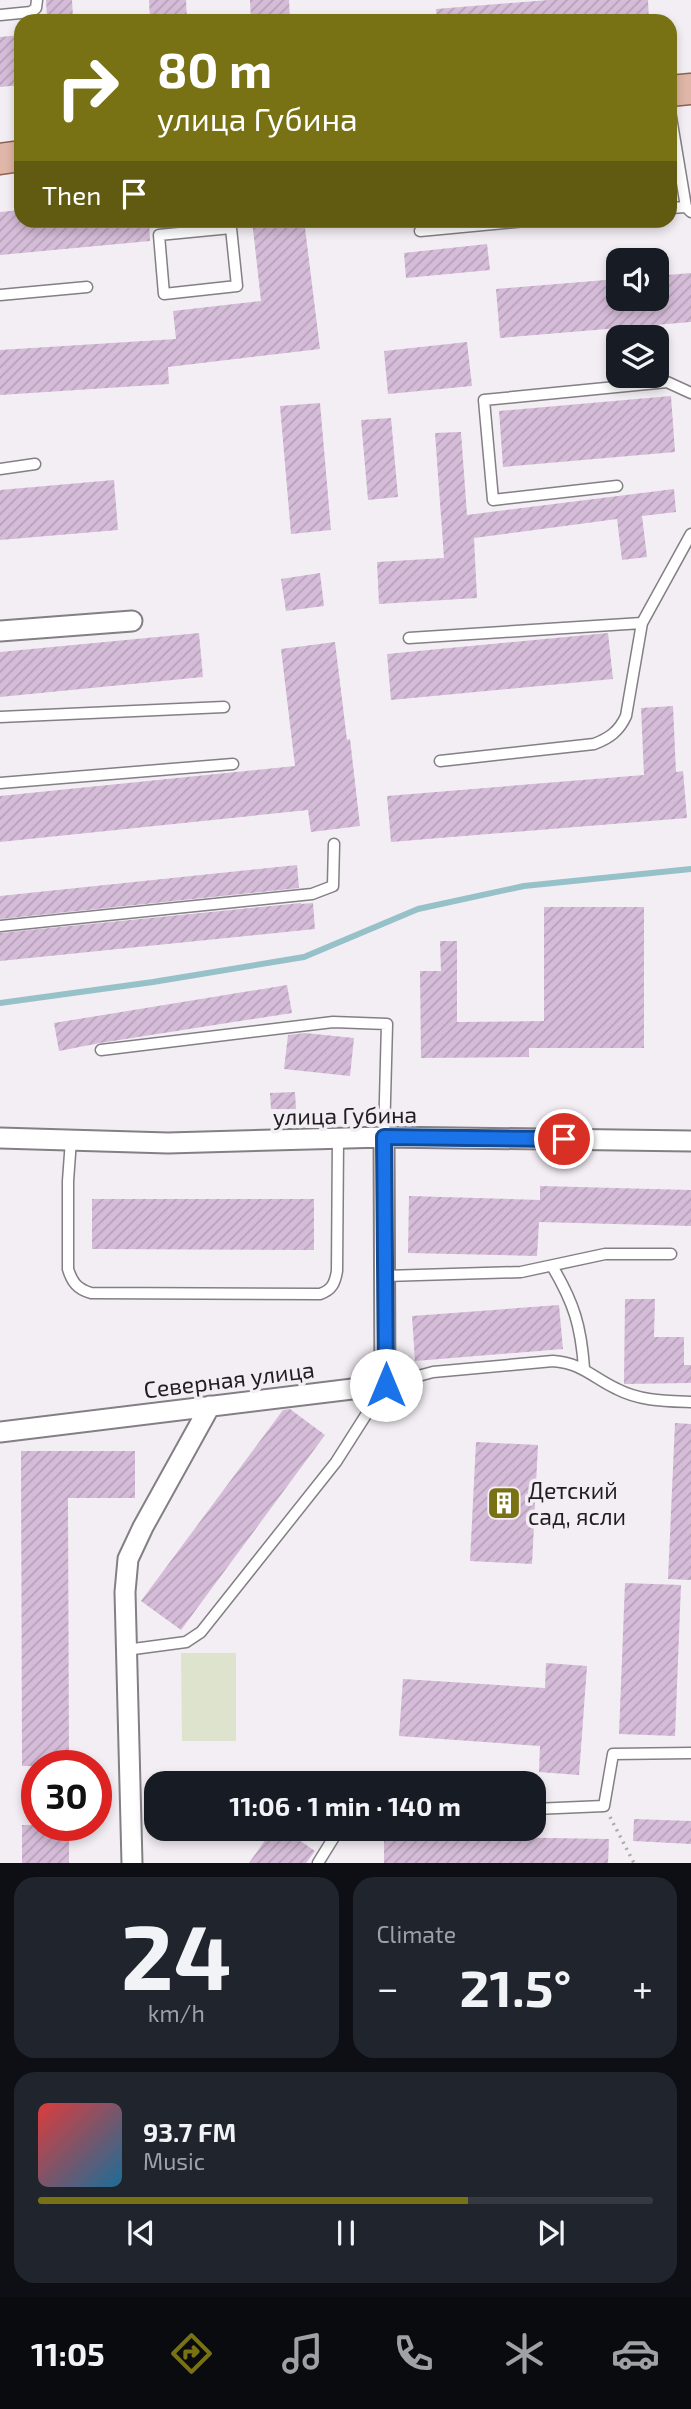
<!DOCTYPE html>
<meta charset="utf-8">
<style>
:root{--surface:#171b24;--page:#20242c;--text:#f1f3f6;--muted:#9ea1a6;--line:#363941;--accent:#787214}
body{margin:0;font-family:"Exo 2",sans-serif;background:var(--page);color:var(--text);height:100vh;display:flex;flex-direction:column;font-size:26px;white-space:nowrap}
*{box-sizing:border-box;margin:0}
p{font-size:23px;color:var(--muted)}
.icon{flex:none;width:38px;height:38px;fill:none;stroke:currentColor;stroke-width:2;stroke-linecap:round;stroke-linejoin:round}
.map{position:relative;height:1863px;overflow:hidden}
.side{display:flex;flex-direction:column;gap:14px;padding:14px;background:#0d0f14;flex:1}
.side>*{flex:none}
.banner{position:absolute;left:14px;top:14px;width:663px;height:214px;border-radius:21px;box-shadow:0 4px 10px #0003;background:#787214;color:#fff;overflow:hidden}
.tools{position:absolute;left:606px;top:248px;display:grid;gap:14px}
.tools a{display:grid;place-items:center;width:63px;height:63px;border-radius:14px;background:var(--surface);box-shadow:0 4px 10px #0003;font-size:35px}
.speed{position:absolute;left:21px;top:1750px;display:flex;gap:14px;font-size:35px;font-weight:700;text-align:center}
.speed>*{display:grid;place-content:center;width:91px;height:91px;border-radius:50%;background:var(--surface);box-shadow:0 4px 10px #0003;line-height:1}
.speed .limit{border:10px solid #d22;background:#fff;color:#111}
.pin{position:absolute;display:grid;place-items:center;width:60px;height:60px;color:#fff;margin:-30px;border:4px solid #fff;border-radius:50%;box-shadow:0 2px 7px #0007}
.me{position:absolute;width:77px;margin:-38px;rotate:0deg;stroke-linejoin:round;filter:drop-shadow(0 0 5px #0008)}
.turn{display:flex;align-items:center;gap:24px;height:147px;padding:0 28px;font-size:32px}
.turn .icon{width:91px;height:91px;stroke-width:2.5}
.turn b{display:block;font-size:49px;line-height:60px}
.then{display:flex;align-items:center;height:66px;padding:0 28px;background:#0003;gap:14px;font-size:26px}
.big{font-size:52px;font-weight:700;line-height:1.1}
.side .tile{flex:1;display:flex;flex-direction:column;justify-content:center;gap:10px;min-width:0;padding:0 24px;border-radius:21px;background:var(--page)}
.side .dial{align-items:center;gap:0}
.dial b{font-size:91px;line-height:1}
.song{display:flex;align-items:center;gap:21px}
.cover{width:84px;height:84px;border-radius:10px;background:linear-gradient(135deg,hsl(0 70% 55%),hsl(200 70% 35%))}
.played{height:7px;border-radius:4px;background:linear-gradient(90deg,var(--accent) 70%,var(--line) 70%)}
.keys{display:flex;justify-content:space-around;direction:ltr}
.heat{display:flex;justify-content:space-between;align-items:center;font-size:38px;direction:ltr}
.side .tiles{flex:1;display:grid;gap:14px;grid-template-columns:1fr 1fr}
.tile:last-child{grid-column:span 2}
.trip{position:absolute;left:144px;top:1771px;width:402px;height:70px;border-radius:21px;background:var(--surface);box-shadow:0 4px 10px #0003;font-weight:700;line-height:70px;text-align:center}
.tab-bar{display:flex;height:112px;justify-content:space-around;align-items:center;background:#090b0e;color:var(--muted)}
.tab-bar .icon{width:49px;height:49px}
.tab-bar .current{color:var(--accent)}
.tab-bar b{font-size:32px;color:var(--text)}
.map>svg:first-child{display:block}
</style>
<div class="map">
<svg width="691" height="1863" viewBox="0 0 691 1863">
<defs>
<pattern id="building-hatch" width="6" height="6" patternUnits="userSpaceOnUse" patternTransform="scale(1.75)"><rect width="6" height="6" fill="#d5bcd8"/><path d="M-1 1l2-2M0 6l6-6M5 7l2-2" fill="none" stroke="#b7a1b9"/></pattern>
</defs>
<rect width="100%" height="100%" fill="#f3eef4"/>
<!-- pitch -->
<path fill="#dee3ce" d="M 181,1653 L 236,1653 L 236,1741 L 182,1741 Z"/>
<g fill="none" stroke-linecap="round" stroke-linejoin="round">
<!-- stream -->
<path stroke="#96c1c8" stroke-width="6" d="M 0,1003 L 153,982 L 304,957 L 418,909 L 524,886 L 691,869"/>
</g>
<!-- building -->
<path fill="url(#building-hatch)" d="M 46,0 L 72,0 L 73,17 L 47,18 Z
M 149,0 L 186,0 L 187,21 L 150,21 Z
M 250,0 L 289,0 L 290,21 L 251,21 Z
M 549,0 L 648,0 L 649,21 L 437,21 L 436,9 Z
M 21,35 L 21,85 L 0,87 L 0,37 Z
M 21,210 L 21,220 L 149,220 L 150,241 L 0,255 L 0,212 Z
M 252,220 L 304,220 L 320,349 L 168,367 L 169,384 L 0,395 L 0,350 L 176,339 L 173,311 L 261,301 Z
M 487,244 L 490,270 L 406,278 L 404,253 Z
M 691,273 L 691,322 L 500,338 L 496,289 L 618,279 L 618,299 L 656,299 L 656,276 Z
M 467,342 L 472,386 L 388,394 L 384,351 Z
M 671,396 L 675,452 L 503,467 L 499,411 Z
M 320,403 L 331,530 L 291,534 L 280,406 Z
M 391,418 L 398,497 L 368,500 L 361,420 Z
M 461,432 L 467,515 L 674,489 L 676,512 L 642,516 L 647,557 L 622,560 L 617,519 L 474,538 L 477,598 L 379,604 L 377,562 L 444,558 L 435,433 Z
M 114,480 L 118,530 L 0,540 L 0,490 Z
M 320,573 L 324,606 L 286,611 L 281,579 Z
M 199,633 L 203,677 L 0,697 L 0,652 Z
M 608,633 L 613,679 L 391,700 L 387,654 Z
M 335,642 L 347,740 L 350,739 L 360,826 L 311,832 L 308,810 L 0,842 L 0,796 L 295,766 L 281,649 Z
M 673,706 L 676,772 L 683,771 L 687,818 L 391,842 L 387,796 L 644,775 L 641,708 Z
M 297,865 L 299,888 L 0,919 L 0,896 Z
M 301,903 L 301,904 L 313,903 L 315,929 L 0,961 L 0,933 Z
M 544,907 L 644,907 L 644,1048 L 529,1048 L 529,1057 L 421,1058 L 420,971 L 441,971 L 440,941 L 457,941 L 457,1022 L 544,1021 Z
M 287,985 L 292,1013 L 100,1043 L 59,1051 L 54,1023 Z
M 305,1033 L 354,1038 L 350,1076 L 284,1069 L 288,1035 Z
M 295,1092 L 296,1109 L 271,1109 L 270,1093 Z
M 540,1186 L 691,1190 L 691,1226 L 539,1222 L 537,1256 L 408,1253 L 409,1196 L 540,1200 Z
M 92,1199 L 314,1199 L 314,1250 L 92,1249 Z
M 625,1299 L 655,1299 L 654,1337 L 684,1337 L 684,1365 L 691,1365 L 691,1383 L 624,1384 Z
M 559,1305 L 563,1349 L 415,1361 L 412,1316 Z
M 290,1409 L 325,1435 L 181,1630 L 141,1601 L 283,1410 Z
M 675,1423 L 691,1424 L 691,1580 L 668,1579 Z
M 476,1442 L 538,1445 L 532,1564 L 470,1561 Z
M 21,1451 L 135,1451 L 135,1498 L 68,1498 L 69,1766 L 22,1766 Z
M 625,1583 L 681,1585 L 675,1736 L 619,1734 Z
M 546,1663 L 587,1666 L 579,1775 L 539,1772 L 540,1746 L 399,1736 L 403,1679 L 545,1688 Z
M 634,1819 L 691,1821 L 691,1844 L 633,1841 Z
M 22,1825 L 69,1825 L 69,1863 L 22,1863 Z
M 273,1829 L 283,1829 L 315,1851 L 306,1863 L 249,1863 Z
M 384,1835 L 609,1839 L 608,1863 L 384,1863 Z"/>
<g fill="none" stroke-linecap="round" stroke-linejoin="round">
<!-- service casing -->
<g stroke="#837f84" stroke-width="13">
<path id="service" d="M 0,15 L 31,12 L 36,8 L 37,0
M 670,111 L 686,207 L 691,212
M 670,208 L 686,207
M 230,220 L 231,228 L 237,286 L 164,294 L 159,235 L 231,228
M 420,231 L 536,220
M 0,295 L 87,287
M 0,469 L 35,464
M 617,486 L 493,500 L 484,400 L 667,382 L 691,393
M 409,638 L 642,623 L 691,534
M 0,717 L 224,707
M 440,761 L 594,744 C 610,738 619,731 626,716 L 642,623
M 0,783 L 233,764
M 0,926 L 312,894 L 333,886 L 334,844
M 101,1050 L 333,1022 L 387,1024 L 384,1137
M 71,1140 L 68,1181 L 68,1269 C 72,1282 77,1289 91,1293 L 320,1294 C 332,1290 335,1283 337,1271 L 338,1138
M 552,1266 C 574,1303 581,1326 584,1368
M 385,1276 L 521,1272 L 605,1254 L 671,1254
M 126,1650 L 186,1642 L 201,1632 L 336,1462 L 385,1385 L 433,1372 L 553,1361 C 582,1363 593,1378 617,1389 C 640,1401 665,1401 691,1402
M 534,1809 L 604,1806 L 613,1754 L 691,1753
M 318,1863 L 339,1829"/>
</g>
<!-- minor casing -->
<g stroke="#837f84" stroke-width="23">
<path id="minor" d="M 0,631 L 132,621
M 0,1138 L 168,1143 L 384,1137 L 691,1141
M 0,1432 L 385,1385 L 384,1137
M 132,1863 L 125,1592 L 128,1559 L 143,1527 L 210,1406"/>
</g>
<!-- primary casing -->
<g stroke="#8e6251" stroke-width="33">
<path id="primary" d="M 670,91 L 691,89
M 0,159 L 21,156"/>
</g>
<!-- path -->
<path stroke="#aca8ad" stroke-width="3.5" stroke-dasharray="2 5" stroke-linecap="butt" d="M 610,1817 L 634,1863"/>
<!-- service -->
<use href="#service" stroke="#fff" stroke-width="10"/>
<!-- minor -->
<use href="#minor" stroke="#fff" stroke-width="19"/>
<!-- primary -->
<use href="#primary" stroke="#dfb6a7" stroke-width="30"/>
</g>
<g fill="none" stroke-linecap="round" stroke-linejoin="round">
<!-- route casing -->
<g stroke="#114b97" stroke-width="18">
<path id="route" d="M 386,1385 L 384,1137 L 564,1139"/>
</g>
<!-- route -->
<use href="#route" stroke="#1a73e8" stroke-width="12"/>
</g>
<!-- icons -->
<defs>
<g id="building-square" transform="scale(1.75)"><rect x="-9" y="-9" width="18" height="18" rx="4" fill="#787214" stroke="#f3eef4"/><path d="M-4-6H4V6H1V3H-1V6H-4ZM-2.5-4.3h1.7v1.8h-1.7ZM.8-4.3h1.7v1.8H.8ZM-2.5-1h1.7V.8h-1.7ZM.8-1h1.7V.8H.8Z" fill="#fff"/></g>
</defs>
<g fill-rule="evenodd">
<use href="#building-square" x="504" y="1503"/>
</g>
<g text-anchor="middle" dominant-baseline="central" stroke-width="7" stroke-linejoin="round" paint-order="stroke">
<!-- street labels -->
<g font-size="23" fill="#201e20" stroke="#f3eef4">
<text transform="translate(345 1115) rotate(-1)">улица Губина</text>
<text transform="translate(229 1379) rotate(-7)">Северная улица</text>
</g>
<!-- poi labels -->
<g font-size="23" fill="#201e20" stroke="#f3eef4" text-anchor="start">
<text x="528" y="1490">Детский<tspan x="528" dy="26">сад, ясли</tspan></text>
</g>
</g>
</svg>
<div class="tools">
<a><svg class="icon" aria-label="sound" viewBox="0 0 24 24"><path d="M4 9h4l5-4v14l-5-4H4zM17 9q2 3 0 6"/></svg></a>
<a><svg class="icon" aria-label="layers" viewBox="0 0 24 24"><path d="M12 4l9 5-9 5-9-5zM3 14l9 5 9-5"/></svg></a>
</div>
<div class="speed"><div class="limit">30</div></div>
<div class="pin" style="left:564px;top:1139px;background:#d93025"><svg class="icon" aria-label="arrive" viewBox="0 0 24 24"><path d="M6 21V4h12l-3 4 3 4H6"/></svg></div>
<svg class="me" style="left:386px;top:1385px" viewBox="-20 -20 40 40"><circle r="19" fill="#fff"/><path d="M0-13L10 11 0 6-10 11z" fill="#1a73e8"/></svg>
<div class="trip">11:06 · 1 min · 140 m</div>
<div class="banner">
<div class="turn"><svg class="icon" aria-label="right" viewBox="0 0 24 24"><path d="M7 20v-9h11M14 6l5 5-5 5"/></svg><div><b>80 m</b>улица Губина</div></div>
<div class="then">Then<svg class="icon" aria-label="arrive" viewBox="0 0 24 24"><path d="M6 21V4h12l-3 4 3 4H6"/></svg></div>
</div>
</div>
<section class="side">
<div class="tiles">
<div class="tile dial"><b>24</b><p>km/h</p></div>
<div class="tile"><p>Climate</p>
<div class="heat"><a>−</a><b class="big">21.5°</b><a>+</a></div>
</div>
<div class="tile">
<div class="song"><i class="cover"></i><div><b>93.7 FM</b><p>Music</p></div></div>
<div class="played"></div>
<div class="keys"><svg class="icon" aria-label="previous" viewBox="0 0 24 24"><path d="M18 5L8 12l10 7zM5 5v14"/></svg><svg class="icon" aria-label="pause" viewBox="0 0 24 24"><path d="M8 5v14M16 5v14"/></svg><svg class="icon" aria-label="next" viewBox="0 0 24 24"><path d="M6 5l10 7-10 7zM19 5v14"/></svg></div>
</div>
</div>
</section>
<nav class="tab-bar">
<b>11:05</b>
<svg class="icon current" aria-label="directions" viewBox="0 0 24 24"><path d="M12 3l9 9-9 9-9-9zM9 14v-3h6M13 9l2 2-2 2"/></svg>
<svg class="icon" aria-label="music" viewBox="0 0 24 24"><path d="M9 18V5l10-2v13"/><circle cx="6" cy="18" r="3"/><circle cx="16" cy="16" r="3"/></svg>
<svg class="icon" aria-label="phone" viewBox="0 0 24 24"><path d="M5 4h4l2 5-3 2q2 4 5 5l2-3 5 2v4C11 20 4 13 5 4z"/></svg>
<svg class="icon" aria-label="climate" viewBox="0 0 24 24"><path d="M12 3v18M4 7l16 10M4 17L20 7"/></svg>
<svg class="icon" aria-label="car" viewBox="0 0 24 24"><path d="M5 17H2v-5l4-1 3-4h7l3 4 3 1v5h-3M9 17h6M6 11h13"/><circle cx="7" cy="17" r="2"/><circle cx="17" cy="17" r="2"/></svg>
</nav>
